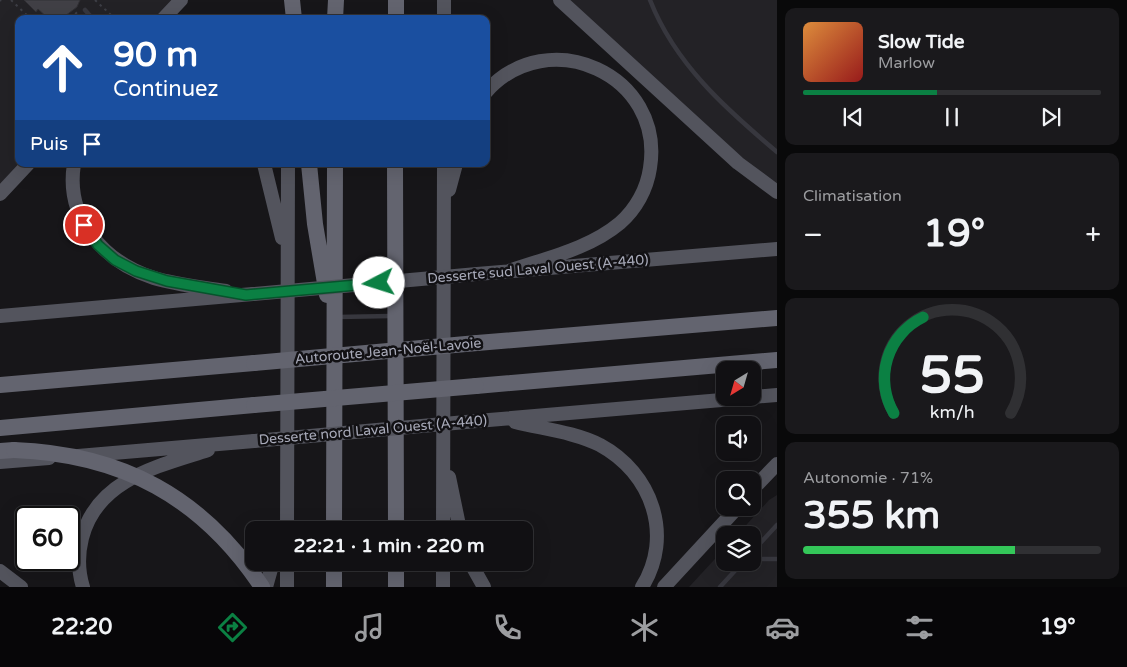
<!DOCTYPE html>
<html lang="fr">
<meta charset="utf-8">
<style>
:root{--surface:#111013;--page:#1a191c;--text:#f1f3f6;--muted:#9c9da0;--line:#303033;--accent:#0b8043}
body{margin:0;font-family:"Varela Round",sans-serif;background:var(--page);color:var(--text);height:100vh;display:flex;flex-direction:column;font-size:19px;white-space:nowrap}
*{box-sizing:border-box;margin:0}
p{font-size:16px;color:var(--muted)}
.icon{flex:none;width:28px;height:28px;fill:none;stroke:currentColor;stroke-width:2;stroke-linecap:round;stroke-linejoin:round}
.map{position:relative;flex:1;overflow:hidden}
.details{display:flex;flex-direction:column;gap:8px;padding:8px;background:#09090a;width:350px}
.details>*{flex:none}
.top-card{position:absolute;left:15px;top:15px;width:475px;height:152px;border-radius:10px;box-shadow:0 5px 20px #0002,0 0 0 1px var(--line);background:#1a4fa0;color:#fff;overflow:hidden}
.needle{width:32px;rotate:217deg}
.buttons{position:absolute;left:716px;top:361px;display:grid;gap:10px}
.buttons a{display:grid;place-items:center;width:45px;height:45px;border-radius:10px;background:var(--surface);box-shadow:0 5px 20px #0002,0 0 0 1px var(--line);font-size:25px}
.speed{position:absolute;left:15px;top:506px;display:flex;gap:10px;font-size:25px;font-weight:700;text-align:center}
.speed>*{display:grid;place-content:center;width:65px;height:65px;border-radius:50%;background:var(--surface);box-shadow:0 5px 20px #0002,0 0 0 1px var(--line);line-height:1}
.speed .limit{border:2px solid #111;border-radius:8px;background:#fff;color:#111}
.pin{position:absolute;display:grid;place-items:center;width:42px;height:42px;color:#fff;margin:-21px;border:2px solid #fff;border-radius:50%;box-shadow:0 1px 5px #0007}
.me{position:absolute;width:55px;margin:-28px;rotate:265deg;stroke-linejoin:round;filter:drop-shadow(0 0 4px #0008)}
.turn{display:flex;align-items:center;gap:18px;height:105px;padding:0 15px;font-size:22px}
.turn .icon{width:65px;height:65px;stroke-width:2.5}
.turn b{display:block;font-size:35px;line-height:42px}
.then{display:flex;align-items:center;height:48px;padding:0 15px;background:#0003;gap:10px;font-size:19px}
.big{font-size:38px;font-weight:700;line-height:1.1}
.details .card{flex:1;display:flex;flex-direction:column;justify-content:center;gap:8px;min-width:0;padding:0 18px;border-radius:10px;background:var(--page)}
.details .dial{align-items:center;gap:0}
.dial svg{height:130px;overflow:visible;fill:none;stroke:var(--line);stroke-width:7;stroke-linecap:round;text-anchor:middle}
.dial text{fill:var(--text);stroke:none}
.song{display:flex;align-items:center;gap:15px}
.cover{width:60px;height:60px;border-radius:8px;background:linear-gradient(135deg,hsl(30 70% 55%),hsl(0 70% 35%))}
.played{height:5px;border-radius:2px;background:linear-gradient(90deg,var(--accent) 45%,var(--line) 45%)}
.keys{display:flex;justify-content:space-around;direction:ltr}
.heat{display:flex;justify-content:space-between;align-items:center;font-size:28px;direction:ltr}
.charge{height:8px;border-radius:4px;background:linear-gradient(90deg,#34c759 71%,var(--line) 0)}
.trip{position:absolute;left:245px;top:521px;width:288px;height:50px;border-radius:10px;background:var(--surface);box-shadow:0 5px 20px #0002,0 0 0 1px var(--line);font-weight:700;line-height:50px;text-align:center}
.tabs{display:flex;height:80px;justify-content:space-around;align-items:center;background:#070608;color:var(--muted)}
.tabs .icon{width:35px;height:35px}
.tabs .on{color:var(--accent)}
.tabs b{font-size:22px;color:var(--text)}
main{display:flex;flex:1;min-height:0}
.map>svg:first-child{display:block}
</style>
<main>
<div class="map">
<svg width="777" height="587" viewBox="0 0 777 587">
<rect width="100%" height="100%" fill="#171619"/>
<!-- built -->
<path fill="#232226" d="M 0,0 L 174,0 L 157,19 L 19,19 L 19,164 L 21,164 L 0,187 Z
M 567,0 L 777,0 L 777,187 L 765,179 Z
M 777,495 L 777,587 L 689,587 L 725,548 L 725,562 L 752,562 L 752,535 L 737,535 L 769,500 Z"/>
<!-- building -->
<path fill="#414046" stroke="#313035" d="M 24,0 L 80,0 L 77,7 L 61,19 L 49,19 L 38,9 L 36,12 Z"/>
<g fill="none" stroke-linecap="round" stroke-linejoin="round">
<!-- path -->
<path stroke="#3d3e45" stroke-width="2" stroke-dasharray="2.5 4" stroke-linecap="butt" d="M 11,0 L 31,19
M 95,0 L 111,15 L 108,19
M 0,1 L 1,0
M 21,19 L 26,14
M 71,19 L 78,11
M 16,24 L 19,21"/>
<!-- service -->
<path stroke="#37373e" stroke-width="4.5" d="M 650,0 C 675,64 726,109 777,152
M 85,10 L 93,19
M 337,317 L 391,316
M 752,552 L 777,525
M 762,559 L 777,559
M 720,587 L 743,562"/>
<!-- primary -->
<path stroke="#53545d" stroke-width="14" d="M 560,0 L 738,163 L 777,192
M 163,19 L 181,0
M 444,19 L 444,0
M 486,92 C 548,22 665,75 650,168 C 647,189 636,209 620,223 C 589,249 546,258 509,271
M 74,164 C 65,219 104,262 154,278 C 177,285 202,287 226,291
M 264,164 L 282,238
M 449,190 L 456,164
M 0,194 L 28,164
M 477,274 L 777,249
M 0,316 L 253,294
M 752,397 L 777,395
M 477,421 L 745,398
M 515,422 C 543,429 574,432 600,445 C 652,473 674,536 642,587
M 78,456 L 254,441
M 0,462 L 49,458
M 449,477 L 460,530
M 752,490 L 777,464
M 287,530 L 288,164
M 443,530 L 444,164
M 470,562 L 484,587
M 0,571 L 21,587
M 83,587 C 78,571 78,554 82,538 C 97,479 159,466 208,450
M 266,587 L 273,562
M 287,587 L 287,562
M 443,587 L 443,562
M 664,587 L 737,508"/>
<!-- motorway -->
<path stroke="#63646f" stroke-width="16" d="M 292,0 L 294,19
M 396,0 L 396,19
M 335,19 L 336,0
M 309,164 L 315,224 L 327,295
M 395,164 L 396,530
M 477,343 L 777,318
M 0,385 L 254,363
M 476,386 L 777,360
M 0,428 L 254,405
M 0,451 L 14,450
M 334,530 L 335,164
M 334,587 L 334,562
M 396,587 L 396,562"/>
<!-- primary-bridge -->
<path stroke="#53545d" stroke-width="14" d="M 253,294 L 477,274
M 254,441 L 477,421"/>
<!-- motorway-bridge -->
<path stroke="#63646f" stroke-width="16" d="M 254,363 L 477,343
M 254,405 L 476,386
M 14,450 C 122,454 202,497 262,587"/>
</g>
<g fill="none" stroke-linecap="round" stroke-linejoin="round">
<!-- route casing -->
<g stroke="#07532c" stroke-width="12">
<path id="route" d="M 84,225 L 98,245 L 115,260 L 136,271 L 167,281 L 246,295 L 379,283"/>
</g>
<!-- route -->
<use href="#route" stroke="#0b8043" stroke-width="9"/>
</g>
<g text-anchor="middle" dominant-baseline="central" stroke-width="5" stroke-linejoin="round" paint-order="stroke">
<!-- street labels -->
<g font-size="14" fill="#a8aab9" stroke="#121114">
<text transform="translate(538 269) rotate(-5)">Desserte sud Laval Ouest (A-440)</text>
<text transform="translate(388 351) rotate(-5)">Autoroute Jean-Noël-Lavoie</text>
<text transform="translate(373 430) rotate(-5)">Desserte nord Laval Ouest (A-440)</text>
</g>
</g>
</svg>
<div class="buttons">
<a><svg class="needle" viewBox="-14 -14 28 28"><path d="M0-13l5 13h-10z" fill="#e53935"/><path d="M0 13l5-13h-10z" fill="#9c9da0"/></svg></a>
<a><svg class="icon" aria-label="sound" viewBox="0 0 24 24"><path d="M4 9h4l5-4v14l-5-4H4zM17 9q2 3 0 6"/></svg></a>
<a><svg class="icon" aria-label="search" viewBox="0 0 24 24"><circle cx="10" cy="10" r="6"/><path d="M15 15l6 6"/></svg></a>
<a><svg class="icon" aria-label="layers" viewBox="0 0 24 24"><path d="M12 4l9 5-9 5-9-5zM3 14l9 5 9-5"/></svg></a>
</div>
<div class="speed"><div class="limit">60</div></div>
<div class="pin" style="left:84px;top:225px;background:#d93025"><svg class="icon" aria-label="arrive" viewBox="0 0 24 24"><path d="M6 21V4h12l-3 4 3 4H6"/></svg></div>
<svg class="me" style="left:379px;top:283px" viewBox="-20 -20 40 40"><circle r="19" fill="#fff"/><path d="M0-13L10 11 0 6-10 11z" fill="#0b8043"/></svg>
<div class="trip">22:21 · 1 min · 220 m</div>
<div class="top-card">
<div class="turn"><svg class="icon" aria-label="ahead" viewBox="0 0 24 24"><path d="M12 20V5M6 11l6-6 6 6"/></svg><div><b>90 m</b>Continuez</div></div>
<div class="then">Puis<svg class="icon" aria-label="arrive" viewBox="0 0 24 24"><path d="M6 21V4h12l-3 4 3 4H6"/></svg></div>
</div>
</div>
<section class="details">
<div class="card">
<div class="song"><i class="cover"></i><div><b>Slow Tide</b><p>Marlow</p></div></div>
<div class="played"></div>
<div class="keys"><svg class="icon" aria-label="previous" viewBox="0 0 24 24"><path d="M18 5L8 12l10 7zM5 5v14"/></svg><svg class="icon" aria-label="pause" viewBox="0 0 24 24"><path d="M8 5v14M16 5v14"/></svg><svg class="icon" aria-label="next" viewBox="0 0 24 24"><path d="M6 5l10 7-10 7zM19 5v14"/></svg></div>
</div>
<div class="card"><p>Climatisation</p>
<div class="heat"><a>−</a><b class="big">19°</b><a>+</a></div>
</div>
<div class="card dial"><svg viewBox="0 0 100 80">
<path d="M14 69A42 42 0 1 1 86 69"/>
<path d="M14 69A42 42 0 0 1 32 10" stroke="#0b8043"/>
<text x="50" y="56" font-size="32" font-weight="700">55</text>
<text x="50" y="72" font-size="11">km/h</text>
</svg></div>
<div class="card"><p>Autonomie · 71%</p><b class="big">355 km</b><div class="charge"></div></div>
</section>
</main>
<nav class="tabs">
<b>22:20</b>
<svg class="icon on" aria-label="directions" viewBox="0 0 24 24"><path d="M12 3l9 9-9 9-9-9zM9 14v-3h6M13 9l2 2-2 2"/></svg>
<svg class="icon" aria-label="music" viewBox="0 0 24 24"><path d="M9 18V5l10-2v13"/><circle cx="6" cy="18" r="3"/><circle cx="16" cy="16" r="3"/></svg>
<svg class="icon" aria-label="phone" viewBox="0 0 24 24"><path d="M5 4h4l2 5-3 2q2 4 5 5l2-3 5 2v4C11 20 4 13 5 4z"/></svg>
<svg class="icon" aria-label="climate" viewBox="0 0 24 24"><path d="M12 3v18M4 7l16 10M4 17L20 7"/></svg>
<svg class="icon" aria-label="car" viewBox="0 0 24 24"><path d="M5 17H2v-5l4-1 3-4h7l3 4 3 1v5h-3M9 17h6M6 11h13"/><circle cx="7" cy="17" r="2"/><circle cx="17" cy="17" r="2"/></svg>
<svg class="icon" aria-label="filters" viewBox="0 0 24 24"><path d="M4 7h16M4 17h16"/><circle cx="9" cy="7" r="2"/><circle cx="15" cy="17" r="2"/></svg>
<b>19°</b>
</nav>
